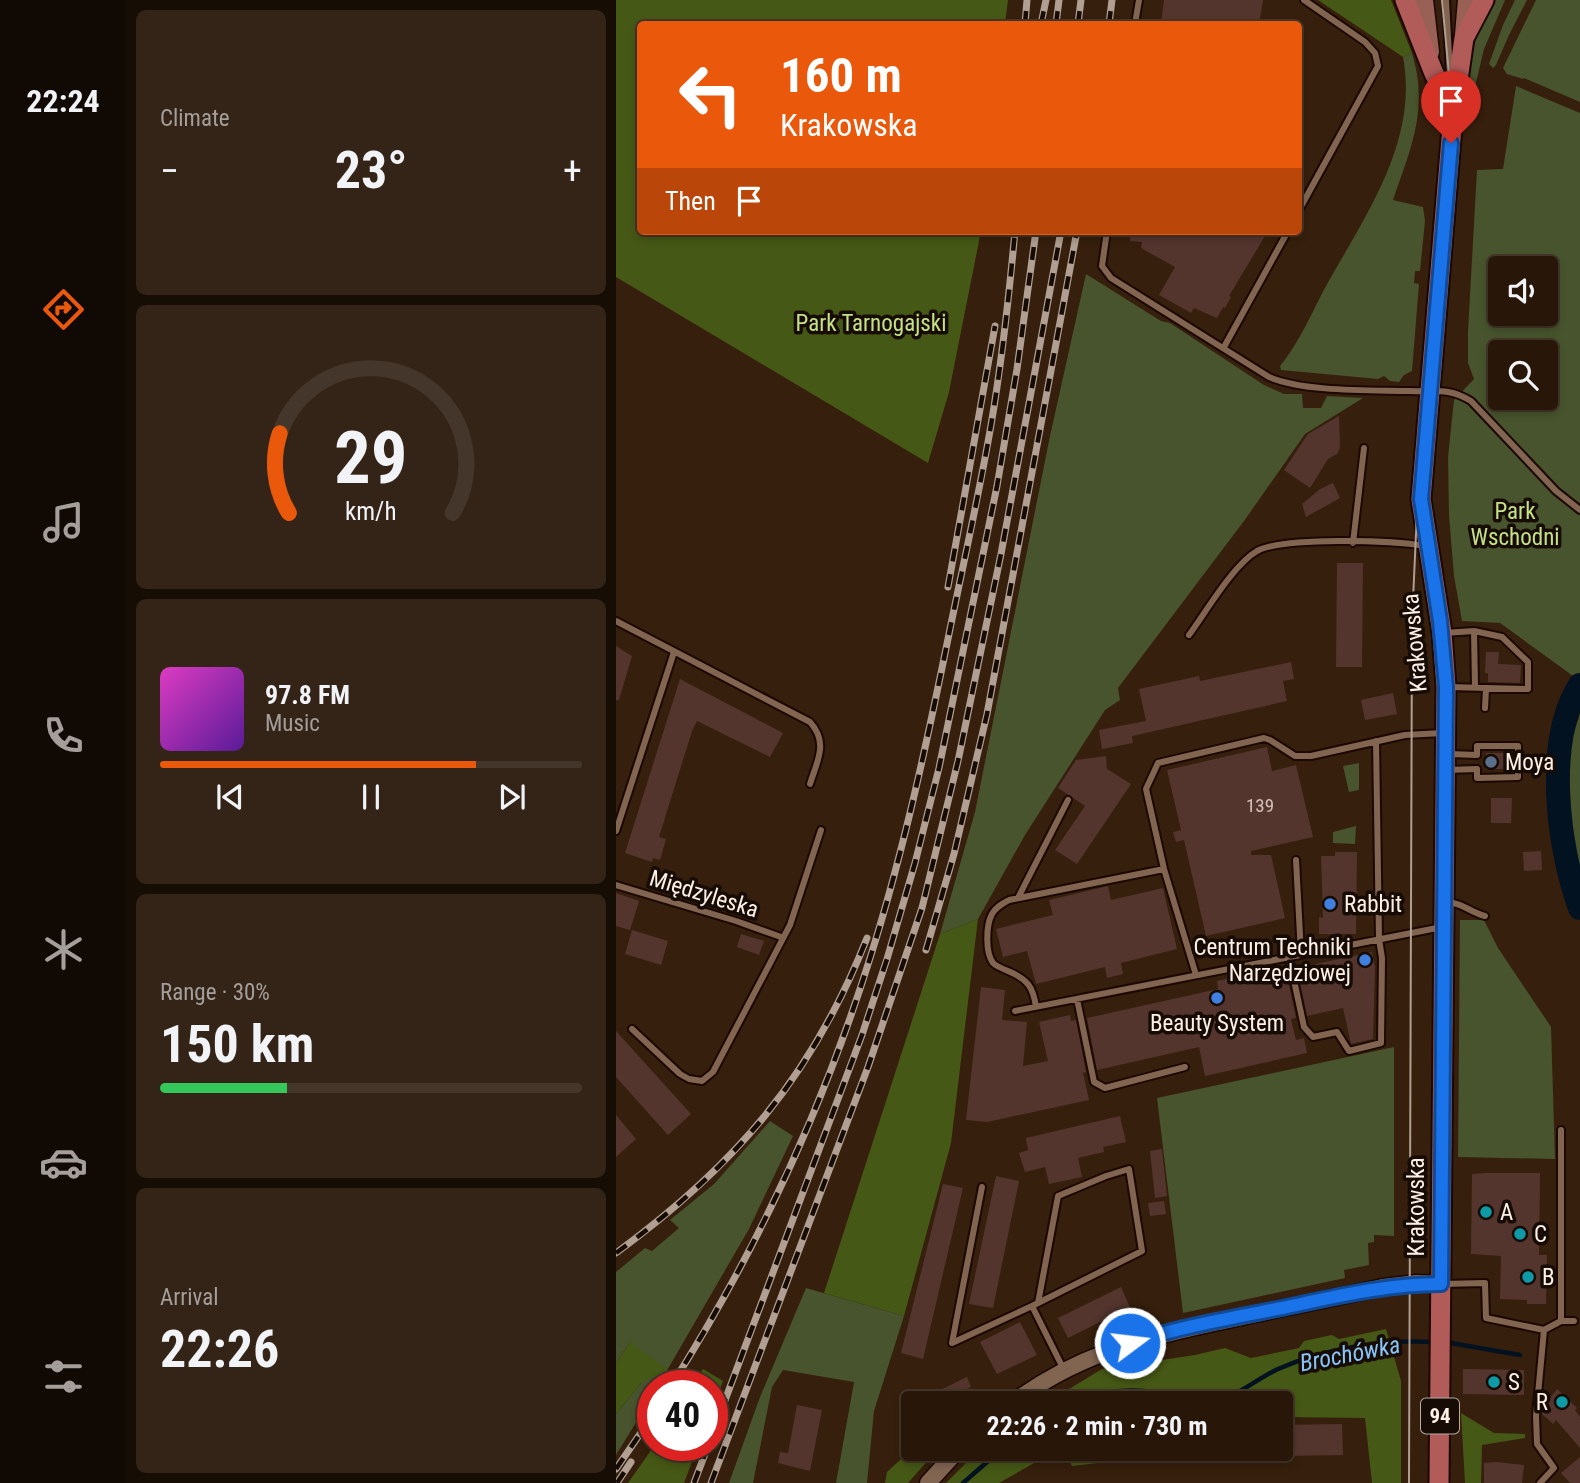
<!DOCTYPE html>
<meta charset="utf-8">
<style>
:root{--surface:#281709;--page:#342417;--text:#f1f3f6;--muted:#a59f9c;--line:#44362a;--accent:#ea580c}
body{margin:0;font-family:"Roboto Condensed",sans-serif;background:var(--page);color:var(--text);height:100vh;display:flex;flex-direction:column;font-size:26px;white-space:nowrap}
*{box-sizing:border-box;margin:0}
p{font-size:23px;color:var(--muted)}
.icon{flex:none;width:38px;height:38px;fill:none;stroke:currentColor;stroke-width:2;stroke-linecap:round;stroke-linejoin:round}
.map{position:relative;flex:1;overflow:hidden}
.sheet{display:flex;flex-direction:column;gap:10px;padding:10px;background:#160d05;width:490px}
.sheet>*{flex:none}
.top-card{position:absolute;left:21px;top:21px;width:665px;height:214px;border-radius:7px;box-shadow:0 4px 10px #0003,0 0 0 2px var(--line);background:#ea580c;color:#fff;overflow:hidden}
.fabs{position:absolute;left:872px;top:256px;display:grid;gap:14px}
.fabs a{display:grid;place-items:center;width:70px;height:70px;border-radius:7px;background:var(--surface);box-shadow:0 4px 10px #0003,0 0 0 2px var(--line);font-size:35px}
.speed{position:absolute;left:21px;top:1370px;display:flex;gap:14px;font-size:35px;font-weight:700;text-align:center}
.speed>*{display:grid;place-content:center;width:91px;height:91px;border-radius:50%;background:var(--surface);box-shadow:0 4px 10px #0003,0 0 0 2px var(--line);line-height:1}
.speed .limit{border:10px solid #d22;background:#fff;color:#111}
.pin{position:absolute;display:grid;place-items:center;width:60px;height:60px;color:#fff;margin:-72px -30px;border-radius:50% 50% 50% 0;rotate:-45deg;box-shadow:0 0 7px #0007}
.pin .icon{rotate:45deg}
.me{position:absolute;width:77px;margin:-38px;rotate:75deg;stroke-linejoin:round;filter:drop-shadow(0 0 5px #0008)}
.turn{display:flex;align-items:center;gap:24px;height:147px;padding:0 28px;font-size:32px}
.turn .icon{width:91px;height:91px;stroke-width:2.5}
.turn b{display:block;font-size:49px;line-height:60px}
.then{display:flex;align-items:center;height:66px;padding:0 28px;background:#0003;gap:14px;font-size:26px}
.big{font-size:52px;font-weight:700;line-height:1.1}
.sheet .card{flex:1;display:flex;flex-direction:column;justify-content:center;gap:10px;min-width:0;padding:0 24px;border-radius:10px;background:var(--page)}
.sheet .dial{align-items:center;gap:0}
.dial svg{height:182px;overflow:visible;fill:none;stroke:var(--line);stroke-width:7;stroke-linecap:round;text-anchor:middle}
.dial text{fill:var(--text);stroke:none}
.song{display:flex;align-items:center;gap:21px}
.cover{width:84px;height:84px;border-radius:10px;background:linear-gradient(135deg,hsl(310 70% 55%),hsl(270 70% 35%))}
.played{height:7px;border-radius:4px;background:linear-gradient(90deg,var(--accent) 75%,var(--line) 75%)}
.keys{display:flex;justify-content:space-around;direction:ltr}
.heat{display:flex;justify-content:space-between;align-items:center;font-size:38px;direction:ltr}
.charge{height:10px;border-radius:5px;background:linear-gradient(90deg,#34c759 30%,var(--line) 0)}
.trip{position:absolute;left:285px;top:1391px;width:392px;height:70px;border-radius:7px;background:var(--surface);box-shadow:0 4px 10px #0003,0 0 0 2px var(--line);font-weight:700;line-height:70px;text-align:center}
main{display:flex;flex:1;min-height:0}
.tab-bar{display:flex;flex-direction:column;width:126px;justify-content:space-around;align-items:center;background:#100904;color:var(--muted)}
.tab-bar .icon{width:49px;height:49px}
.tab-bar .current{color:var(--accent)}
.tab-bar b{font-size:32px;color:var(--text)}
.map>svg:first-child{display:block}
</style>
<main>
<nav class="tab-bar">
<b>22:24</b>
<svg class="icon current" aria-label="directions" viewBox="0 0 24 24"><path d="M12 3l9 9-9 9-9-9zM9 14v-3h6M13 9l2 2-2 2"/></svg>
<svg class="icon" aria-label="music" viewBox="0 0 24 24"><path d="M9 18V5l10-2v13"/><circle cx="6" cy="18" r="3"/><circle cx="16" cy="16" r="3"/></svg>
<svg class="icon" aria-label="phone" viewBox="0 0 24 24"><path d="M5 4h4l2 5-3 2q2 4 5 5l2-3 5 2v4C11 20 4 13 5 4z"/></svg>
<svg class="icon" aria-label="climate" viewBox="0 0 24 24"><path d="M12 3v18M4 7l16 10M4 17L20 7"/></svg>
<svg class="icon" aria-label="car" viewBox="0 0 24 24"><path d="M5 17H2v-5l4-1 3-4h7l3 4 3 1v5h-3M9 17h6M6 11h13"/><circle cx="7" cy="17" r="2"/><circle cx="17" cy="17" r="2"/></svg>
<svg class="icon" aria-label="filters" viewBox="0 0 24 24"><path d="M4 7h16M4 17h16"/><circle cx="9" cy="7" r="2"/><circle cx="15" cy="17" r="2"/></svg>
</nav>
<section class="sheet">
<div class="card"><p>Climate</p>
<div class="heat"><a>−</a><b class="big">23°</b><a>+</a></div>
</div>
<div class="card dial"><svg viewBox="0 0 100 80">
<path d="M14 69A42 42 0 1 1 86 69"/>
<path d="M14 69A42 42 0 0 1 10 34" stroke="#ea580c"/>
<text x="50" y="56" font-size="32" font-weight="700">29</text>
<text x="50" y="72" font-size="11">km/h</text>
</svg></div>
<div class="card">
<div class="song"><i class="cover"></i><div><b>97.8 FM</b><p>Music</p></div></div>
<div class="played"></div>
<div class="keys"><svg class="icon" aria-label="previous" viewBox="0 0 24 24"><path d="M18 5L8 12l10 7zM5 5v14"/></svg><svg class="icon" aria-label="pause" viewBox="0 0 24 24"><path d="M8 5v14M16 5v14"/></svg><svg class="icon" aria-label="next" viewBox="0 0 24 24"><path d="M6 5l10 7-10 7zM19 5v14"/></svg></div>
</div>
<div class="card"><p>Range · 30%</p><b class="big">150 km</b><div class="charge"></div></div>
<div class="card"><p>Arrival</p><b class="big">22:26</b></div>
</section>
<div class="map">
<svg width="964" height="1483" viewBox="0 0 964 1483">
<rect width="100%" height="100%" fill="#361f0c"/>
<!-- green -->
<path fill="#47542d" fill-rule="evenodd" d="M 875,0 L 889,0 L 868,49 L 849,129 L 853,71 L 858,45 Z
M 899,0 L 911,0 L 893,35 L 880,65 L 877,68 L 873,64 L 887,25 Z
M 920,0 L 964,0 L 964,102 L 908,78 L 907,79 L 891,74 L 887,68 Z
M 796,53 C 813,109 795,148 777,200 L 807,207 L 809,221 L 804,271 L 799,271 L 798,283 L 803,284 L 796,371 L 788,375 L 783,382 L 774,381 L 768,376 L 762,379 L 665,370 L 664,366 C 683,343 696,312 710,286 C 749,216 803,141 787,57 Z
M 900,86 L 964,113 L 964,681 L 884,623 L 846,621 L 838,576 L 833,515 L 832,457 L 838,400 L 858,379 L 852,363 L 852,331 L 861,170 L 887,169 ZM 884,268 L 929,268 L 929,313 L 884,313 ZM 884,352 L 929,352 L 929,397 L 884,397 Z
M 470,274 L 545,321 L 554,323 L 648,385 L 668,394 L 686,394 L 687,408 L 705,408 L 711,396 L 747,398 L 689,434 L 628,521 L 502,688 L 504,700 L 489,710 L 409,835 L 362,919 L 324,934 L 359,812 L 434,436 Z
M 964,714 L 964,872 C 957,850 947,779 951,756 C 954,742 960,727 964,714 Z
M 743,763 L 743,790 L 733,792 L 727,766 Z
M 740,826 L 739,844 L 717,843 L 717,832 Z
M 844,920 L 868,920 L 882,948 L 935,1027 L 939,1159 L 842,1157 Z
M 778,1047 L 778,1236 L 758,1235 L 758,1242 L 752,1243 L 753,1265 L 728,1270 L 729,1278 L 567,1313 L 541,1098 Z
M 154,1121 L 177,1136 L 133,1229 L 42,1386 L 37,1386 L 37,1395 L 0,1455 L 0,1414 L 25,1383 L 14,1342 L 0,1363 L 0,1272 L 29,1248 L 36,1251 L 63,1228 L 54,1220 L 98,1184 Z
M 190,1288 L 288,1316 L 258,1411 L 251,1483 L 220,1483 L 238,1382 L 167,1370 L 156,1387 L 137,1483 L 113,1483 L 144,1397 Z"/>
<!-- forest -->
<path fill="#465815" d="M 0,0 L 392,0 L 389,24 L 24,24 L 24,231 L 365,231 L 333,392 L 312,463 L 0,277 Z
M 702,0 L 775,0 L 796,53 L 787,57 Z
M 362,919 L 335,1143 L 288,1316 L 208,1293 L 324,934 Z
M 770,1329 L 785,1381 L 785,1483 L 756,1483 L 749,1418 L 665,1417 L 665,1404 L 430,1403 L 486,1369 L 579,1355 L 609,1348 L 635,1358 L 683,1348 L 688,1341 L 716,1335 L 723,1339 Z
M 14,1342 L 51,1369 L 25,1383 L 0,1414 L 0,1363 Z
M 87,1369 L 107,1381 L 96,1410 L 96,1386 L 76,1386 Z
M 845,1413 L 878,1433 L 909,1434 L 909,1438 L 866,1445 L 865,1483 L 849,1483 Z
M 38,1446 L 82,1446 L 68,1483 L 12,1483 Z
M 297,1448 L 322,1449 L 292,1483 L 269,1483 L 271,1472 Z
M 364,1449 L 419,1449 L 420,1462 L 383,1483 L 330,1483 Z
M 447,1449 L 491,1449 L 482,1463 L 456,1466 Z"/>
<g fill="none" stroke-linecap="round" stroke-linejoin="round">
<!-- stream -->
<path stroke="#031220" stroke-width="4.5" d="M 829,1342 L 904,1355
M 447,1404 C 466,1392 515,1388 537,1392 C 557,1395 580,1406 600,1402 C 618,1398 644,1377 662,1369 C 710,1348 768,1339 820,1342
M 347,1483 L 386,1449"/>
<!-- river -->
<path stroke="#031220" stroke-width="24" d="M 964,685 C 928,741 942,848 964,908"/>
</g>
<!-- building -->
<path fill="#54352e" d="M 548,0 L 647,0 L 643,24 L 545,24 Z
M 515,231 L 652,231 L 613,296 L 615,297 L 609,308 L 607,307 L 601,318 L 578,308 L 575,313 L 543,295 L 559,267 L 525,248 L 526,242 L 514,241 Z
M 723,416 L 724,448 L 721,454 L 712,459 L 694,488 L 668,470 L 692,434 Z
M 717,483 L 724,498 L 690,517 L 686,504 L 704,489 Z
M 721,563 L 747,563 L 746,667 L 720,667 Z
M 0,646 L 16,656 L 3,700 L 0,700 Z
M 870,652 L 883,652 L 882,664 L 905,665 L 904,683 L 872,682 L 872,673 L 869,673 Z
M 675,662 L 678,679 L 667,681 L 671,701 L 516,736 L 517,743 L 486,749 L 483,730 L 530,721 L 523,689 L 583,676 L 584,681 Z
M 64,679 L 167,733 L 154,757 L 81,721 L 76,731 L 43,837 L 50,839 L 44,860 L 37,858 L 36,862 L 9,853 Z
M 777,693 L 781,714 L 749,720 L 745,700 Z
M 651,747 L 656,771 L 680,765 L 697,837 L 635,851 L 635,855 L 655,855 L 669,918 L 590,936 L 568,840 L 560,842 L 557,832 L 565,830 L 551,770 Z
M 870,753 L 896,753 L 896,769 L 870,769 Z
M 490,756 L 491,769 L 515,784 L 461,864 L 439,850 L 469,806 L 442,788 L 460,760 Z
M 875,798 L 896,798 L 895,823 L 875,823 Z
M 925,851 L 926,870 L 908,871 L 907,852 Z
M 719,852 L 741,852 L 740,934 L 703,934 L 703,917 L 707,918 L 705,856 L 719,856 Z
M 492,886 L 495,900 L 547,888 L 561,949 L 505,963 L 507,974 L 491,978 L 489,967 L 420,984 L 411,951 L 387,957 L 380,929 L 437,915 L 433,900 Z
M 0,893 L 23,901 L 14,930 L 0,926 Z
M 16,930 L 52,941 L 45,965 L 9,954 Z
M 125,934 L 148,941 L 143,955 L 121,947 Z
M 756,952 L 759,967 L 757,1039 L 735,1044 L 727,1008 L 691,1016 L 681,968 Z
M 670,971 L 680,1018 L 675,1019 L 680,1040 L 688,1038 L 691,1053 L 589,1076 L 583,1047 L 481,1070 L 471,1018 L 602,989 L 601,981 L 632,974 L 633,978 Z
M 365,987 L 389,990 L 386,1020 L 411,1022 L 407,1066 L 432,1061 L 423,1022 L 454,1015 L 455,1021 L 460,1020 L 470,1072 L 467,1073 L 473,1100 L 371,1122 L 350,1120 Z
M 0,1031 L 75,1114 L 52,1135 L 0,1077 Z
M 0,1115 L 20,1139 L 0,1157 Z
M 504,1116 L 510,1142 L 487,1147 L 488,1152 L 462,1158 L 466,1177 L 433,1184 L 429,1167 L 409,1172 L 403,1153 L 412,1150 L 410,1138 Z
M 546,1149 L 551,1196 L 539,1198 L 534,1151 Z
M 870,1173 L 924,1173 L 923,1255 L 931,1255 L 930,1304 L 911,1304 L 911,1300 L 884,1299 L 885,1256 L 855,1254 L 856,1174 Z
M 380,1176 L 403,1181 L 377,1308 L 353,1304 Z
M 327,1184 L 347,1188 L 307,1359 L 285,1353 Z
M 548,1201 L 550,1214 L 534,1216 L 532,1203 Z
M 505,1287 L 516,1312 L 504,1317 L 502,1313 L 452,1338 L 442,1318 Z
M 404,1322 L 421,1355 L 381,1374 L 364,1342 Z
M 847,1369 L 908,1370 L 908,1395 L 847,1394 Z
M 351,1377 L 355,1387 L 318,1404 L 314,1395 Z
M 941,1389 L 961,1408 L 959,1410 L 964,1417 L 964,1448 L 940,1420 L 937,1424 L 926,1414 L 927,1407 Z
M 181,1405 L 206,1410 L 194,1471 L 162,1463 L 164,1452 L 172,1453 Z
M 726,1424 L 727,1455 L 665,1456 L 665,1425 Z
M 964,1457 L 964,1483 L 954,1483 L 945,1473 Z
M 880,1462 L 908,1465 L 906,1483 L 868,1483 L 868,1463 Z"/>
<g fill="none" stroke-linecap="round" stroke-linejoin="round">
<!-- service casing -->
<g stroke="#1c0800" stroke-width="10">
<path id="service" d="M 830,0 L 834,75
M 519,24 L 523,0
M 682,212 L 762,66 L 759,53 L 749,42 L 688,0
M 491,231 L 486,266 L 495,278 L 653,377 C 687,392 755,390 793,391 C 819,392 832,387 855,401 L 940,491 L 964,510
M 608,347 L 672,231
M 737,543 L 748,448
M 0,621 L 194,722 C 213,743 201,761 194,784
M 828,633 L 858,631
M 573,635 C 590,612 617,565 641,551 C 667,537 777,540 808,546
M 832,687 L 912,689 L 912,662 L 886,637 L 858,631 L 859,686
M 869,708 L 870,689
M 830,770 L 861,769 L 861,778 L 902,777 L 902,746 L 861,746 L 861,755 L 833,754
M 0,831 L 58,652
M 680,860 L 685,954
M 0,885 L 120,921 L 165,937
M 402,898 L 452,800
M 830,902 C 848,903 853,912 869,916
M 673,957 L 688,1027 L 697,1037 L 721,1032 L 733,1051 L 765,1043 L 766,958 L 763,939 L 760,741
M 580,975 L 548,869 L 530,789 L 542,763 L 648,738 L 654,740 L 679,756 L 695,756 L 789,735 L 827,733
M 461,999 L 478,1082 L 489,1088 L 569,1067
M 420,1007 C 417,986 411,979 392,971 C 387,969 380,966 377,963 C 369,952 370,925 376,914 C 380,907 386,904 393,900 L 548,869
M 399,1011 L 826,927
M 16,1029 L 64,1074 L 73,1079 L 86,1081 L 97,1072 L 174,925 L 205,830
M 366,1187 L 336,1343 L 416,1306
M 827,1284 L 869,1283 L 870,1318 L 928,1330 L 945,1321 L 958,1321
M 422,1303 L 442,1196 L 490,1176 L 513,1169 L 526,1251 L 416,1306 L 448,1370
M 945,1321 L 945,1130
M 924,1483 L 938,1468 L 921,1444 L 920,1416 L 928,1330"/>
</g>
<!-- tertiary casing -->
<g stroke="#1c0800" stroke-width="19">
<path id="tertiary" d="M 395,1404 C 457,1357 520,1340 593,1324 C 651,1311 709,1300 767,1287 L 801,1283 L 825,1284
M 312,1483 L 343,1449"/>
</g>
<!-- secondary casing -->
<g stroke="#1c0800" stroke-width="21">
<path id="secondary" d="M 808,0 L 814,52
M 848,35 L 851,0"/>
</g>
<!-- primary casing -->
<g stroke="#1c0800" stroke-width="23">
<path id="primary" d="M 789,0 L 817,71 L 837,115
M 823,1483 L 830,687 L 826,633 L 805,499 L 837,115 L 848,38 L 868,0"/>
</g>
<!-- service -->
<use href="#service" stroke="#816551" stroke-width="6"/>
<!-- tertiary -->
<use href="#tertiary" stroke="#816551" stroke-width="16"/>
<!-- secondary -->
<use href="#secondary" stroke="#996056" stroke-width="18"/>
<!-- primary -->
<use href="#primary" stroke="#b25c5a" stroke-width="19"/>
<!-- tram -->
<path stroke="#b09f92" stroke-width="2" d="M 793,1483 L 796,622 L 801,512 L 834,127 L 834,85 L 826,0"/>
<!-- rail casing -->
<g stroke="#b09f92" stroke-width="7">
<path id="rail" d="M 409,24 L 411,0
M 425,24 L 430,0
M 440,24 L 443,0
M 462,24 L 465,0
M 493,24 L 496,0
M 332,587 L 379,326
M 310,950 L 338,854 L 371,714 L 461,231
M 0,1253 C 119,1166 196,1077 251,938
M 55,1386 C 140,1252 208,1106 255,955 C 288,850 311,742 333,634 C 347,565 363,495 375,425 C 386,361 393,296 399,231
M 96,1435 L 246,1035 L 271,959 L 299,863 L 323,768 L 381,486 L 401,369 L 420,231
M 0,1469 L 37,1415
M 1,1483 L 15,1462
M 78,1483 L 92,1446
M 95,1483 L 252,1067 L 306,908 L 342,761 L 385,554 L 445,231"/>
</g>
<!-- rail -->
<use href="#rail" stroke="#160c05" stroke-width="4.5" stroke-dasharray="13" stroke-linecap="butt"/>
</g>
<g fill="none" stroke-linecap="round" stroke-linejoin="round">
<!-- route casing -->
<g stroke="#114b97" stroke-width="18">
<path id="route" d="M 514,1343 C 563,1327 615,1318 666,1308 C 718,1297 771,1284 825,1284 L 830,687 L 824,621 L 805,499 L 835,143"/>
</g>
<!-- route -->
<use href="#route" stroke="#1a73e8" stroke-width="12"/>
</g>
<!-- markers -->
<circle fill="#5c6f8a" stroke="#160c05" stroke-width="2.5" cx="875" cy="762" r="7"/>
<g fill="#3f7fe0" stroke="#160c05" stroke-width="2.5">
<circle cx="714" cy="904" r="7"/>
<circle cx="749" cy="960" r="7"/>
<circle cx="601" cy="998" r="7"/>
</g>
<g fill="#0f9aa8" stroke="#160c05" stroke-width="2.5">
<circle cx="870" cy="1212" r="7"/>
<circle cx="904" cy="1234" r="7"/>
<circle cx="912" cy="1277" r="7"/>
<circle cx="878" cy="1382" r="7"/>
<circle cx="946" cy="1402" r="7"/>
</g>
<g text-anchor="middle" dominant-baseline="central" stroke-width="7" stroke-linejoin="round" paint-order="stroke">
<!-- number labels -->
<g font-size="19" fill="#d3c1b9">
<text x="644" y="805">139</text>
</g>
<!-- shield labels -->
<rect fill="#160c05" stroke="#b8aca3" stroke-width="2" x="805" y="1398.5" width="38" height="35" rx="5"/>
<g font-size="21" font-weight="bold" fill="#fdf0e7">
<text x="824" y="1416">94</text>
</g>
<!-- park labels -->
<g font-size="23" fill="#c4e285" stroke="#160c05">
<text x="255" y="323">Park Tarnogajski</text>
<text x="899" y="511">Park<tspan x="899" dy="26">Wschodni</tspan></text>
</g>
<!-- street labels -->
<g font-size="23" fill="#fdf0e7" stroke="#160c05">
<text transform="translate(799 643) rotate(-95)">Krakowska</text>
<text transform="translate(88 894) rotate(17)">Międzyleska</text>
<text transform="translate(800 1207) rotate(-90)">Krakowska</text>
</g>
<!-- poi labels -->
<g font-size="23" fill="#fdf0e7" stroke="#160c05" text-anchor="start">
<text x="889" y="762">Moya</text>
<text x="728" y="904">Rabbit</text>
<text x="735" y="947" text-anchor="end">Centrum Techniki<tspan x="735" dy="26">Narzędziowej</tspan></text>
<text x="601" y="1023" text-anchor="middle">Beauty System</text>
<text x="884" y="1212">A</text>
<text x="918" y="1234">C</text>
<text x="926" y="1277">B</text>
<text x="892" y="1382">S</text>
<text x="932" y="1402" text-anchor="end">R</text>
</g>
<!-- water labels -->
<g font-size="24" font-style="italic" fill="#88c5fa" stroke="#160c05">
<text transform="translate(734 1354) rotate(-11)">Brochówka</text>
</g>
</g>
</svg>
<div class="fabs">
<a><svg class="icon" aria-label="sound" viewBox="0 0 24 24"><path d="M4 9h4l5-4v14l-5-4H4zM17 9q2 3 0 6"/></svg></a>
<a><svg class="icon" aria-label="search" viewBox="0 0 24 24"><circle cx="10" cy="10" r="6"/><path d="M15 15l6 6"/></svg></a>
</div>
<div class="speed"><div class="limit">40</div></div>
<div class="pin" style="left:835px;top:143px;background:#d93025"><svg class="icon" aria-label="arrive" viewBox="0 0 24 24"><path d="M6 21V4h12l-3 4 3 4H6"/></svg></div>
<svg class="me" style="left:514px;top:1343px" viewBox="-20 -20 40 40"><circle r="17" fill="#1a73e8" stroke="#fff" stroke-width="3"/><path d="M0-11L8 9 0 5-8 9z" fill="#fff"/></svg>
<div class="trip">22:26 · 2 min · 730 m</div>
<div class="top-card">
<div class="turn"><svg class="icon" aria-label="left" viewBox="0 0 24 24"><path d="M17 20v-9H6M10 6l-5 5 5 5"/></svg><div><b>160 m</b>Krakowska</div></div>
<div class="then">Then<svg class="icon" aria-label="arrive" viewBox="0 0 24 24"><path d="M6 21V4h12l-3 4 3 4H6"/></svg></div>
</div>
</div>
</main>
